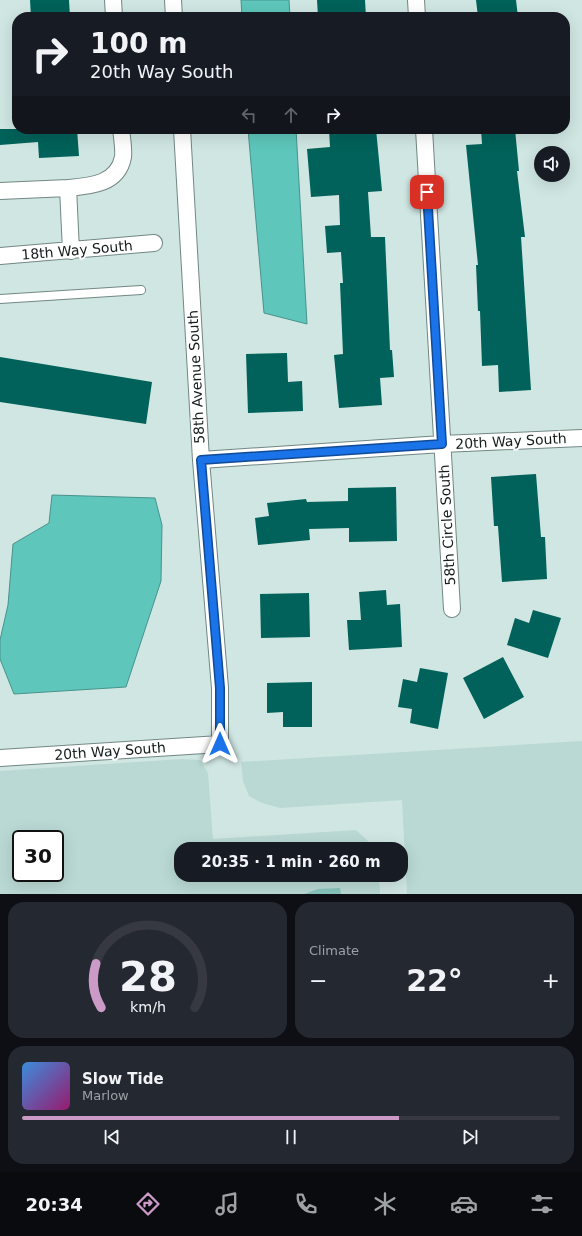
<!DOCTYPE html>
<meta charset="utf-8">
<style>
:root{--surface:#171b24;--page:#242831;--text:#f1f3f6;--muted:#9ea1a6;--line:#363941;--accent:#cc9ac6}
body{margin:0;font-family:"DejaVu Sans",sans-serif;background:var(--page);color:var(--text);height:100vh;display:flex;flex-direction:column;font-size:15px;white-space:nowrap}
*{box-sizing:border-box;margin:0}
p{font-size:13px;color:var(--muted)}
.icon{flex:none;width:22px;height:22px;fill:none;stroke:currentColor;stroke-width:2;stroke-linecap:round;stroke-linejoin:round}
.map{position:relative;height:894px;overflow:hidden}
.side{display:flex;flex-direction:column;gap:8px;padding:8px;background:#0d0f14;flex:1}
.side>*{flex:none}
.top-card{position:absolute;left:12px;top:12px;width:558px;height:122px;border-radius:16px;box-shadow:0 4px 16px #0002;background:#171b24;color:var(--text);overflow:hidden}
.controls{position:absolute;left:534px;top:146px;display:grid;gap:8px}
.controls a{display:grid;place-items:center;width:36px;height:36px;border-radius:50%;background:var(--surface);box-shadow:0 4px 16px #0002;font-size:20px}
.speed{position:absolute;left:12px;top:830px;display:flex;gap:8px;font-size:20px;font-weight:700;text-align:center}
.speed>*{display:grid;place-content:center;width:52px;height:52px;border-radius:50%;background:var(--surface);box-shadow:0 4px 16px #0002;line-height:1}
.speed .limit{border:2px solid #111;border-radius:6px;background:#fff;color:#111}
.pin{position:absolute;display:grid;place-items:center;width:34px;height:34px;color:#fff;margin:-17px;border-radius:8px;box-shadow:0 2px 6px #0006}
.me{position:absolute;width:44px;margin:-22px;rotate:0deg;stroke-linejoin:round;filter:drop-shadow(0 0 3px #0008)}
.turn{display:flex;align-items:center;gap:14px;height:84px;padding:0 12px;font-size:18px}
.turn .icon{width:52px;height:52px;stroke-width:2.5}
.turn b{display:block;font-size:28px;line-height:34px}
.lanes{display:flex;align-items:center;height:38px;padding:0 12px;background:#0003;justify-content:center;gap:20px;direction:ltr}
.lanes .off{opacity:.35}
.big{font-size:30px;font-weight:700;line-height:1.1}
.side .card{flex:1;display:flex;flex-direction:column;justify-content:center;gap:6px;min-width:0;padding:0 14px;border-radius:16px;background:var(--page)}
.side .dial{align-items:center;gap:0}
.dial svg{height:104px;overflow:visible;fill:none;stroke:var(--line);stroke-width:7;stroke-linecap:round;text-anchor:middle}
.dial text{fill:var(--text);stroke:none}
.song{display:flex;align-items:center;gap:12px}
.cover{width:48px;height:48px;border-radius:6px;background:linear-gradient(135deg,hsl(210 70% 55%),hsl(320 70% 35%))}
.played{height:4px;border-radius:2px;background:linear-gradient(90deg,var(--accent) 70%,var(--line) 70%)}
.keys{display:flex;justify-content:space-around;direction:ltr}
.heat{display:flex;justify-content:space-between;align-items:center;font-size:22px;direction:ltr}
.side .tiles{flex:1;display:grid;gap:8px;grid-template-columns:1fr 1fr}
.card:last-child{grid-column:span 2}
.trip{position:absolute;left:174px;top:842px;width:234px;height:40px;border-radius:16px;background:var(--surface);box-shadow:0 4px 16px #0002;font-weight:700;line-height:40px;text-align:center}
.dock{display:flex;height:64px;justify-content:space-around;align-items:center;background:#090b0e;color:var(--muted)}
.dock .icon{width:28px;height:28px}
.dock .on{color:var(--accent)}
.dock b{font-size:18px;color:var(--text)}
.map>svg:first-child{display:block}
</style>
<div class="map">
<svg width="582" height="894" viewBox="0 0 582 894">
<rect width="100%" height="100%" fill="#cfe6e2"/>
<!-- built -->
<path fill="#bad9d4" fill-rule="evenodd" d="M 582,741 L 582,894 L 407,894 L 402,800 L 280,808 L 262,803 L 249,796 L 243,781 L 241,762 Z
M 182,759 L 200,760 L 208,773 L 213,839 L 356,830 L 368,841 L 372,849 L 181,849 L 181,875 L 379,875 L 380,894 L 0,894 L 0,771 ZM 21,839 L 55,839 L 55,873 L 21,873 Z"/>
<!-- green -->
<path fill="#87c4bc" d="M 340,888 L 341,894 L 304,894 L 318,889 Z"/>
<!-- water -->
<path fill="#5ec6bb" stroke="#48938b" d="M 241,0 L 289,0 L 290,17 L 242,17 Z
M 248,129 L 296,129 L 307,324 L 264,313 Z
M 52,495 L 155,498 L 162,525 L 161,581 L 126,687 L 14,694 L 0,659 L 0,640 L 8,605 L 13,544 L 49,523 Z"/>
<!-- building -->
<path fill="#00625a" d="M 30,0 L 69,0 L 70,17 L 31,17 Z
M 317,0 L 365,0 L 366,17 L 318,17 Z
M 476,0 L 516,0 L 518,17 L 478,17 Z
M 0,129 L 77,129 L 79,156 L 39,158 L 38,142 L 0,145 Z
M 329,129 L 376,129 L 382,191 L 368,192 L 371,237 L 385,237 L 390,350 L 392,350 L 394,377 L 380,378 L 382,405 L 339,408 L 334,355 L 343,354 L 340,283 L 343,283 L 341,252 L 327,253 L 325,226 L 340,225 L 339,195 L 311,197 L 307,149 L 330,147 Z
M 481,129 L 515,129 L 519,171 L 517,171 L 525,237 L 521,237 L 531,390 L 499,392 L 498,365 L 482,366 L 480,311 L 478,311 L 476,265 L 478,265 L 466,145 L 482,144 Z
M 287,353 L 288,382 L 302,381 L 303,411 L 248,413 L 246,354 Z
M 0,357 L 152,382 L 146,424 L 0,402 Z
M 536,474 L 541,537 L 545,537 L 547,579 L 502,582 L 498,526 L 494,526 L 491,477 Z
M 396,487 L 397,541 L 349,542 L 349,528 L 309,529 L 310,540 L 258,545 L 255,518 L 269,516 L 267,503 L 306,499 L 307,502 L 348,501 L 348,488 Z
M 386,590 L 387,605 L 400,604 L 402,647 L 349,650 L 347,620 L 361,620 L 359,592 Z
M 309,593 L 310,637 L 261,638 L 260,594 Z
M 533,610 L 561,618 L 548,658 L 507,645 L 515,618 L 529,623 Z
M 503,657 L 524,697 L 484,719 L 463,678 Z
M 420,668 L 448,673 L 438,729 L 410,723 L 412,709 L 398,707 L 403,679 L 417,682 Z
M 312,682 L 312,727 L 283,727 L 283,712 L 267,713 L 267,683 Z"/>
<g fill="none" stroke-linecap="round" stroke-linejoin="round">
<!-- service casing -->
<g stroke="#728784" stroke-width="10">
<path id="service" d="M 0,299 L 141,290"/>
</g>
<!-- minor casing -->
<g stroke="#728784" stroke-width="18">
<path id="minor" d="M 113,0 L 114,17
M 173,0 L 174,17
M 416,0 L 417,17
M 424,129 L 452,609
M 68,188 C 91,186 118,184 123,157 C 124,149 122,138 121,129
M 0,191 L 68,188 L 71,251
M 0,256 L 154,243
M 201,460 L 442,444 L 582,438
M 0,758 L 220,744 L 220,688 L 201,460 L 182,129"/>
</g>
<!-- service -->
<use href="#service" stroke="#fff" stroke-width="8"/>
<!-- minor -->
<use href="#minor" stroke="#fff" stroke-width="16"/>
</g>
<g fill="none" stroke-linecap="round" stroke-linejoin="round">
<!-- route casing -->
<g stroke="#114b97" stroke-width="10">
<path id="route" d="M 220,744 L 220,688 L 201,460 L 442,444 L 427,192"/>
</g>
<!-- route -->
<use href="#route" stroke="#1a73e8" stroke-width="7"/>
</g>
<g text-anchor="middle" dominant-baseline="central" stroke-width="4" stroke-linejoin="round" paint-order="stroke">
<!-- street labels -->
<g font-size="14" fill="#151d1c" stroke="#fff">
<text transform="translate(77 250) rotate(-5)">18th Way South</text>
<text transform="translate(196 377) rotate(-93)">58th Avenue South</text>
<text transform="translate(511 441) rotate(-3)">20th Way South</text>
<text transform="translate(447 525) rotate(-93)">58th Circle South</text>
<text transform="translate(110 751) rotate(-4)">20th Way South</text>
</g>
</g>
</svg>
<div class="controls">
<a><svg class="icon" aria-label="sound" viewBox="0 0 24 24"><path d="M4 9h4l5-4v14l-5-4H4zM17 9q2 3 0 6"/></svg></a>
</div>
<div class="speed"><div class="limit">30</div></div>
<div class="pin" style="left:427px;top:192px;background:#d93025"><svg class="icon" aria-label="arrive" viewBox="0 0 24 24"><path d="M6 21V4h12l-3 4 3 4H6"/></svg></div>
<svg class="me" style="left:220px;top:744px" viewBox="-20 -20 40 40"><path d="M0-17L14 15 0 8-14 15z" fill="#1a73e8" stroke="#fff" stroke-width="4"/></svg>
<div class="trip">20:35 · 1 min · 260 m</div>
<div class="top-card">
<div class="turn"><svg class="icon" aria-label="right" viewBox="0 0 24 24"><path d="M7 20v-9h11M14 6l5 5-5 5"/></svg><div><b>100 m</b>20th Way South</div></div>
<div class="lanes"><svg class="icon off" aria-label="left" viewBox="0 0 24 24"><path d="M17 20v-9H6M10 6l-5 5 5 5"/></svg><svg class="icon off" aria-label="ahead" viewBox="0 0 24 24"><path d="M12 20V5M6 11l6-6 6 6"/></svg><svg class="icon" aria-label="right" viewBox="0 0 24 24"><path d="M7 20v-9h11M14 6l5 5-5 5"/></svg></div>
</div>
</div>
<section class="side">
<div class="tiles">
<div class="card dial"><svg viewBox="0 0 100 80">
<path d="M14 69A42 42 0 1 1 86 69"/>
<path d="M14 69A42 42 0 0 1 10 35" stroke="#cc9ac6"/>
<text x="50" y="56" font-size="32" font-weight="700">28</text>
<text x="50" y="72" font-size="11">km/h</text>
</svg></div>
<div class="card"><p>Climate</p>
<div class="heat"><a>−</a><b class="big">22°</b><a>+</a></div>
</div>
<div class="card">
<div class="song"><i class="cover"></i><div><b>Slow Tide</b><p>Marlow</p></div></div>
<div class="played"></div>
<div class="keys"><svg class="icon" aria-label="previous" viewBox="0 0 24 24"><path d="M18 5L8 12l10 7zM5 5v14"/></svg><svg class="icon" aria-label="pause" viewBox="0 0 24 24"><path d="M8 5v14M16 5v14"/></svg><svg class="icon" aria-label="next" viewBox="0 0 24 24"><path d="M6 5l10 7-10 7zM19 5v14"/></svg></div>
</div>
</div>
</section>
<nav class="dock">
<b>20:34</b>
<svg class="icon on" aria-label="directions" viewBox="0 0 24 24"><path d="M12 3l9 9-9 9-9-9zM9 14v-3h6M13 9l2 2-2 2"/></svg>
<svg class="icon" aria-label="music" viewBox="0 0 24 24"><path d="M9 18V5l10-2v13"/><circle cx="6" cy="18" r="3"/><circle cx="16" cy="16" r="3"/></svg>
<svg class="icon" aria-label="phone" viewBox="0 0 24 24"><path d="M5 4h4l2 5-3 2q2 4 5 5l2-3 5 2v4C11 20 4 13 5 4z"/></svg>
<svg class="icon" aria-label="climate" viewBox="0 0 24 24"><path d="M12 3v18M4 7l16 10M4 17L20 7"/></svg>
<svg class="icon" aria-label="car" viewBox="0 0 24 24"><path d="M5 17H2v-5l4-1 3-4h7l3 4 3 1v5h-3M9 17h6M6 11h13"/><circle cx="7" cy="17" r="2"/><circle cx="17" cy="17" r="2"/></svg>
<svg class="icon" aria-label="filters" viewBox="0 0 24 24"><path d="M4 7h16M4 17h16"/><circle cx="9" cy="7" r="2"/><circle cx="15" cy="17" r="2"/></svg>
</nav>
